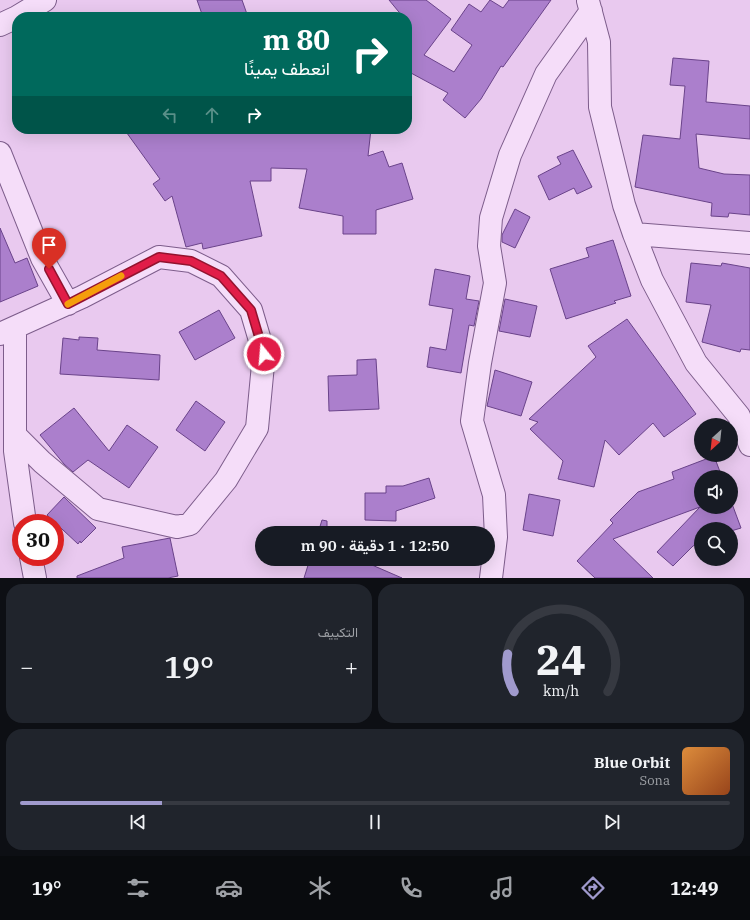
<!DOCTYPE html>
<html lang="ar">
<meta charset="utf-8">
<style>
:root{--surface:#171b24;--page:#20242c;--text:#f1f3f6;--muted:#9ea1a6;--line:#363941;--accent:#a09acd}
body{margin:0;font-family:"IBM Plex Serif",Vazirmatn,serif;background:var(--page);color:var(--text);direction:rtl;height:100vh;display:flex;flex-direction:column;font-size:15px;white-space:nowrap}
*{box-sizing:border-box;margin:0}
p{font-size:13px;color:var(--muted)}
.icon{flex:none;width:22px;height:22px;fill:none;stroke:currentColor;stroke-width:2;stroke-linecap:round;stroke-linejoin:round}
.map{position:relative;height:578px;overflow:hidden;direction:ltr}
.sheet{display:flex;flex-direction:column;gap:6px;padding:6px;background:#0d0f14;flex:1}
.sheet>*{flex:none}
.guide{position:absolute;left:12px;top:12px;width:400px;height:122px;border-radius:16px;box-shadow:0 4px 16px #0002;direction:rtl;background:#00695c;color:#fff;overflow:hidden}
.needle{width:26px;rotate:207deg}
.buttons{position:absolute;left:694px;top:418px;display:grid;gap:8px}
.buttons a{display:grid;place-items:center;width:44px;height:44px;border-radius:50%;background:var(--surface);box-shadow:0 4px 16px #0002;font-size:20px}
.speed{position:absolute;left:12px;top:514px;display:flex;gap:8px;font-size:20px;font-weight:700;text-align:center}
.speed>*{display:grid;place-content:center;width:52px;height:52px;border-radius:50%;background:var(--surface);box-shadow:0 4px 16px #0002;line-height:1}
.speed .limit{border:6px solid #d22;background:#fff;color:#111}
.pin{position:absolute;display:grid;place-items:center;width:34px;height:34px;color:#fff;margin:-41px -17px;border-radius:50% 50% 50% 0;rotate:-45deg;box-shadow:0 0 4px #0007}
.pin .icon{rotate:45deg}
.me{position:absolute;width:44px;margin:-22px;rotate:343deg;stroke-linejoin:round;filter:drop-shadow(0 0 3px #0008)}
.turn{display:flex;align-items:center;gap:14px;height:84px;padding:0 16px;font-size:18px}
.turn .icon{width:52px;height:52px;stroke-width:2.5}
.turn b{display:block;font-size:28px;line-height:34px}
.lanes{display:flex;align-items:center;height:38px;padding:0 16px;background:#0003;justify-content:center;gap:20px;direction:ltr}
.lanes .off{opacity:.35}
.big{font-size:30px;font-weight:600;line-height:1.1}
.sheet .tile{flex:1;display:flex;flex-direction:column;justify-content:center;gap:6px;min-width:0;padding:0 14px;border-radius:16px;background:var(--page)}
.sheet .dial{align-items:center;gap:0}
.dial svg{height:104px;overflow:visible;fill:none;stroke:var(--line);stroke-width:7;stroke-linecap:round;text-anchor:middle}
.dial text{fill:var(--text);stroke:none}
.song{display:flex;align-items:center;gap:12px}
.cover{width:48px;height:48px;border-radius:6px;background:linear-gradient(135deg,hsl(30 70% 55%),hsl(20 70% 35%))}
.played{height:4px;border-radius:2px;background:linear-gradient(90deg,var(--accent) 20%,var(--line) 20%)}
.keys{display:flex;justify-content:space-around;direction:ltr}
.heat{display:flex;justify-content:space-between;align-items:center;font-size:22px;direction:ltr}
.sheet .tiles{flex:1;display:grid;gap:6px;grid-template-columns:1fr 1fr}
.tile:last-child{grid-column:span 2}
.trip{position:absolute;left:255px;top:526px;width:240px;height:40px;border-radius:20px;background:var(--surface);box-shadow:0 4px 16px #0002;font-weight:600;line-height:40px;text-align:center;direction:rtl}
.tab-bar{display:flex;height:64px;justify-content:space-around;align-items:center;background:#090b0e;color:var(--muted)}
.tab-bar .icon{width:28px;height:28px}
.tab-bar .selected{color:var(--accent)}
.tab-bar b{font-size:18px;color:var(--text)}
.map>svg:first-child{display:block}
</style>
<div class="map">
<svg width="750" height="578" viewBox="0 0 750 578">
<rect width="100%" height="100%" fill="#e9c9ef"/>
<!-- building -->
<path fill="#ab7fcc" stroke="#6a438a" d="M 197,0 L 242,0 L 248,17 L 203,17 Z
M 389,0 L 426,0 L 451,19 L 424,55 L 454,72 L 472,45 L 451,30 L 469,4 L 481,12 L 490,0 L 503,8 L 509,0 L 551,0 L 503,67 L 501,66 L 481,99 L 465,118 L 443,100 L 448,93 L 411,73 L 407,78 L 407,17 L 403,17 Z
M 673,58 L 709,61 L 706,102 L 750,106 L 750,139 L 696,134 L 699,168 L 724,174 L 750,175 L 750,215 L 729,213 L 728,217 L 711,216 L 712,203 L 635,187 L 643,135 L 680,139 L 685,86 L 670,85 Z
M 124,129 L 371,129 L 368,156 L 383,151 L 389,167 L 402,163 L 413,199 L 376,210 L 376,234 L 343,234 L 343,216 L 299,208 L 307,169 L 271,168 L 271,181 L 250,181 L 262,236 L 203,249 L 202,243 L 186,247 L 172,196 L 165,201 L 153,184 L 160,179 Z
M 573,150 L 592,187 L 577,194 L 574,188 L 549,200 L 538,176 L 561,164 L 557,157 Z
M 515,209 L 530,217 L 515,248 L 502,242 L 502,235 Z
M 0,228 L 15,263 L 27,258 L 38,286 L 0,302 Z
M 613,240 L 631,296 L 614,301 L 616,303 L 566,319 L 550,269 L 589,257 L 586,248 Z
M 691,263 L 721,266 L 722,263 L 750,268 L 750,350 L 741,349 L 740,352 L 702,342 L 711,305 L 686,302 Z
M 435,269 L 470,276 L 466,299 L 479,301 L 474,326 L 469,325 L 461,373 L 427,367 L 430,347 L 446,350 L 453,309 L 429,305 Z
M 505,299 L 537,306 L 530,337 L 499,331 Z
M 219,310 L 235,338 L 195,360 L 179,332 Z
M 627,319 L 696,414 L 664,437 L 653,423 L 619,455 L 605,440 L 594,487 L 558,479 L 563,461 L 530,429 L 538,422 L 529,419 L 596,357 L 588,346 Z
M 79,337 L 98,338 L 97,350 L 160,355 L 159,380 L 60,374 L 63,338 L 79,340 Z
M 376,359 L 379,409 L 329,411 L 328,376 L 357,375 L 357,360 Z
M 495,370 L 532,382 L 521,416 L 487,406 Z
M 196,401 L 225,422 L 205,451 L 176,430 Z
M 74,408 L 109,451 L 127,425 L 158,447 L 129,488 L 88,460 L 73,472 L 64,464 L 40,435 Z
M 714,456 L 722,477 L 701,477 L 701,507 L 731,507 L 731,501 L 741,528 L 731,531 L 731,529 L 701,529 L 701,542 L 693,546 L 673,566 L 657,552 L 700,507 L 613,539 L 653,578 L 595,578 L 577,561 L 613,523 L 610,520 L 638,492 L 674,479 L 672,472 Z
M 429,478 L 435,498 L 396,511 L 396,521 L 365,520 L 365,493 L 386,493 L 386,486 L 403,486 Z
M 529,494 L 560,500 L 553,536 L 523,530 Z
M 64,497 L 96,528 L 81,543 L 80,541 L 78,544 L 47,515 Z
M 322,520 L 327,521 L 327,533 L 318,533 Z
M 170,538 L 178,576 L 168,578 L 77,578 L 77,576 L 124,558 L 122,547 Z
M 310,559 L 374,559 L 372,565 L 402,578 L 304,578 Z"/>
<g fill="none" stroke-linecap="round" stroke-linejoin="round">
<!-- minor casing -->
<g stroke="#7d5d8b" stroke-width="24">
<path id="minor" d="M 588,1 L 599,42 L 600,107 L 624,205 L 634,234 L 652,280 L 696,363 L 739,416 L 750,445
M 17,17 L 45,0
M 0,25 L 17,17
M 0,153 L 42,258 L 68,304
M 634,234 L 750,243
M 15,328 L 15,451 L 25,523
M 0,334 L 82,297 L 159,257 L 191,261 L 221,276 L 251,310 L 264,354 L 257,428 L 226,480 L 190,524 L 177,527 L 98,509 L 42,462 L 15,435
M 31,557 L 35,578
M 491,578 L 496,537 L 494,495 L 472,421 L 480,363 L 495,283 L 489,246 L 491,218 L 510,155 L 546,74 L 591,11"/>
</g>
<!-- minor -->
<use href="#minor" stroke="#f5ddf9" stroke-width="22"/>
</g>
<g fill="none" stroke-linecap="round" stroke-linejoin="round">
<!-- route casing -->
<g stroke="#92132f" stroke-width="10">
<path id="route" d="M 49,269 L 68,304 L 159,257 L 191,261 L 221,276 L 251,310 L 264,354"/>
</g>
<!-- route -->
<use href="#route" stroke="#e11d48" stroke-width="7"/>
<!-- slow -->
<path stroke="#f59e0b" stroke-width="7" d="M 68,304 L 121,276"/>
</g>
</svg>
<div class="buttons">
<a><svg class="needle" viewBox="-14 -14 28 28"><path d="M0-13l5 13h-10z" fill="#e53935"/><path d="M0 13l5-13h-10z" fill="#9ea1a6"/></svg></a>
<a><svg class="icon" aria-label="sound" viewBox="0 0 24 24"><path d="M4 9h4l5-4v14l-5-4H4zM17 9q2 3 0 6"/></svg></a>
<a><svg class="icon" aria-label="search" viewBox="0 0 24 24"><circle cx="10" cy="10" r="6"/><path d="M15 15l6 6"/></svg></a>
</div>
<div class="speed"><div class="limit">30</div></div>
<div class="pin" style="left:49px;top:269px;background:#d93025"><svg class="icon" aria-label="arrive" viewBox="0 0 24 24"><path d="M6 21V4h12l-3 4 3 4H6"/></svg></div>
<svg class="me" style="left:264px;top:354px" viewBox="-20 -20 40 40"><circle r="17" fill="#e11d48" stroke="#fff" stroke-width="3"/><path d="M0-11L8 9 0 5-8 9z" fill="#fff"/></svg>
<div class="trip">12:50 · 1 دقيقة · 90 m</div>
<div class="guide">
<div class="turn"><svg class="icon" aria-label="right" viewBox="0 0 24 24"><path d="M7 20v-9h11M14 6l5 5-5 5"/></svg><div><b>80 m</b>انعطف يمينًا</div></div>
<div class="lanes"><svg class="icon off" aria-label="left" viewBox="0 0 24 24"><path d="M17 20v-9H6M10 6l-5 5 5 5"/></svg><svg class="icon off" aria-label="ahead" viewBox="0 0 24 24"><path d="M12 20V5M6 11l6-6 6 6"/></svg><svg class="icon" aria-label="right" viewBox="0 0 24 24"><path d="M7 20v-9h11M14 6l5 5-5 5"/></svg></div>
</div>
</div>
<section class="sheet">
<div class="tiles">
<div class="tile dial"><svg viewBox="0 0 100 80">
<path d="M14 69A42 42 0 1 1 86 69"/>
<path d="M14 69A42 42 0 0 1 9 40" stroke="#a09acd"/>
<text x="50" y="56" font-size="32" font-weight="700">24</text>
<text x="50" y="72" font-size="11">km/h</text>
</svg></div>
<div class="tile"><p>التكييف</p>
<div class="heat"><a>−</a><b class="big">19°</b><a>+</a></div>
</div>
<div class="tile">
<div class="song"><i class="cover"></i><div><b>Blue Orbit</b><p>Sona</p></div></div>
<div class="played"></div>
<div class="keys"><svg class="icon" aria-label="previous" viewBox="0 0 24 24"><path d="M18 5L8 12l10 7zM5 5v14"/></svg><svg class="icon" aria-label="pause" viewBox="0 0 24 24"><path d="M8 5v14M16 5v14"/></svg><svg class="icon" aria-label="next" viewBox="0 0 24 24"><path d="M6 5l10 7-10 7zM19 5v14"/></svg></div>
</div>
</div>
</section>
<nav class="tab-bar">
<b>12:49</b>
<svg class="icon selected" aria-label="directions" viewBox="0 0 24 24"><path d="M12 3l9 9-9 9-9-9zM9 14v-3h6M13 9l2 2-2 2"/></svg>
<svg class="icon" aria-label="music" viewBox="0 0 24 24"><path d="M9 18V5l10-2v13"/><circle cx="6" cy="18" r="3"/><circle cx="16" cy="16" r="3"/></svg>
<svg class="icon" aria-label="phone" viewBox="0 0 24 24"><path d="M5 4h4l2 5-3 2q2 4 5 5l2-3 5 2v4C11 20 4 13 5 4z"/></svg>
<svg class="icon" aria-label="climate" viewBox="0 0 24 24"><path d="M12 3v18M4 7l16 10M4 17L20 7"/></svg>
<svg class="icon" aria-label="car" viewBox="0 0 24 24"><path d="M5 17H2v-5l4-1 3-4h7l3 4 3 1v5h-3M9 17h6M6 11h13"/><circle cx="7" cy="17" r="2"/><circle cx="17" cy="17" r="2"/></svg>
<svg class="icon" aria-label="filters" viewBox="0 0 24 24"><path d="M4 7h16M4 17h16"/><circle cx="9" cy="7" r="2"/><circle cx="15" cy="17" r="2"/></svg>
<b>19°</b>
</nav>
